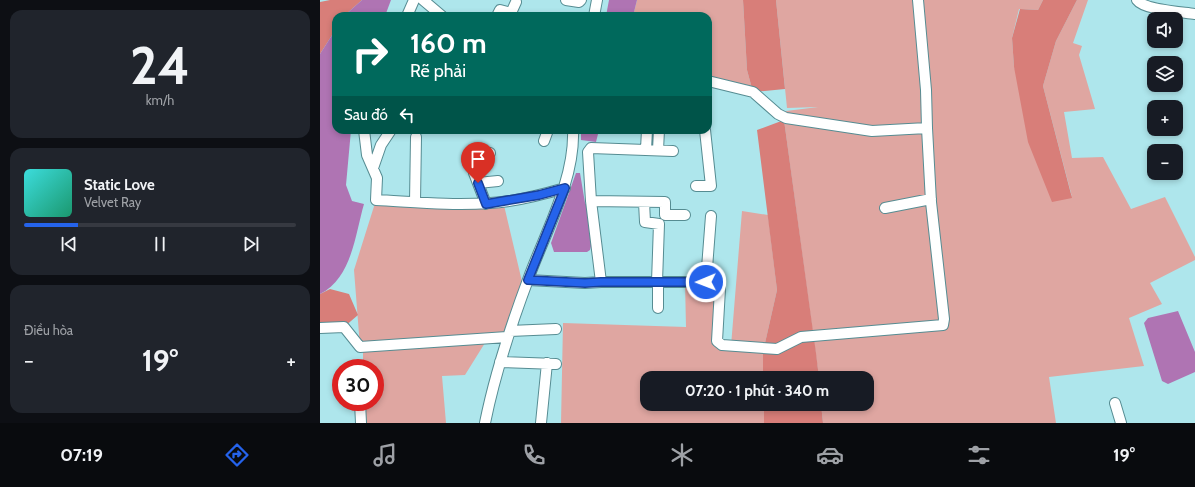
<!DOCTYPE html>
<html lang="vi">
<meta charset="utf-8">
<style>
:root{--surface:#171b24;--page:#20242c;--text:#f1f3f6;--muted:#9ea1a6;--line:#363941;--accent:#2563eb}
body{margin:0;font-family:Cabin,sans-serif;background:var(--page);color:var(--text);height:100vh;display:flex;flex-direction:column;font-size:15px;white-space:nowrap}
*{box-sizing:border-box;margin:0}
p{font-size:13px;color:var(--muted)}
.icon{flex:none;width:22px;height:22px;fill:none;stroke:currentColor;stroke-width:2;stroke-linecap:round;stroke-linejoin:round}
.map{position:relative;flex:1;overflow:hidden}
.drawer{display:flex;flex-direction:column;gap:10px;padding:10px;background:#0d0f14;width:320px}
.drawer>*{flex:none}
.banner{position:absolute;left:12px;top:12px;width:380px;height:122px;border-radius:12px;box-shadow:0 2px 6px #0003;background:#00695c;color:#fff;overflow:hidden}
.tools{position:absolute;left:827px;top:12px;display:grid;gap:8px}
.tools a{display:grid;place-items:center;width:36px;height:36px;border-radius:8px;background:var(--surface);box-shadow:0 2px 6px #0003;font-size:20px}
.speed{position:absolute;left:12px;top:359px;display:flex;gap:8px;font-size:20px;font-weight:700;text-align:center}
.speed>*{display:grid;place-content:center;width:52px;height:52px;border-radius:50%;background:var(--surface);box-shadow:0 2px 6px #0003;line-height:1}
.speed .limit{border:6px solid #d22;background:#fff;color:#111}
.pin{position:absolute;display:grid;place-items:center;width:34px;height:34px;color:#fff;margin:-41px -17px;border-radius:50% 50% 50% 0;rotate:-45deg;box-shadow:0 0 4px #0007}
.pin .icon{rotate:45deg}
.me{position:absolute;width:44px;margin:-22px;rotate:269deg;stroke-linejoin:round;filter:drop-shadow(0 0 3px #0008)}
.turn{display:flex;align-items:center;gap:14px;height:84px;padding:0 12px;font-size:18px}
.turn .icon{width:52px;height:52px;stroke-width:2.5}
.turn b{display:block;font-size:28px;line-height:34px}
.then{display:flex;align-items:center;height:38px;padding:0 12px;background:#0003;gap:8px;font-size:15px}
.big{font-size:30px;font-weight:800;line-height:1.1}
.drawer .widget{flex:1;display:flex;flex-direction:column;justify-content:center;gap:6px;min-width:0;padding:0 14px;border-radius:12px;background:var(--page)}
.drawer .dial{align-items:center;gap:0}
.dial b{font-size:52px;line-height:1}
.song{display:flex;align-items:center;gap:12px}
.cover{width:48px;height:48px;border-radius:6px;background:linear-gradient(135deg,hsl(180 70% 55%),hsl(160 70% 35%))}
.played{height:4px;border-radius:2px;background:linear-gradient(90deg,var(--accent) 20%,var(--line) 20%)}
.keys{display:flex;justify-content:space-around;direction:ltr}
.heat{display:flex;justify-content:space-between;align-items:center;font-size:22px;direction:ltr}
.trip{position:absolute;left:320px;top:371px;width:234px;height:40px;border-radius:12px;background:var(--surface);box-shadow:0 2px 6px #0003;font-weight:800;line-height:40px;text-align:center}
.tab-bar{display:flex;height:64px;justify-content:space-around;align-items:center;background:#090b0e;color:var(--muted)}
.tab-bar .icon{width:28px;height:28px}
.tab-bar .active{color:var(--accent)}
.tab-bar b{font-size:18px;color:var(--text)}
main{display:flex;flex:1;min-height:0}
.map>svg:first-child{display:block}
</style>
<main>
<section class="drawer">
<div class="widget dial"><b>24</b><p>km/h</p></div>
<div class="widget">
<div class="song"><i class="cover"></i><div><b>Static Love</b><p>Velvet Ray</p></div></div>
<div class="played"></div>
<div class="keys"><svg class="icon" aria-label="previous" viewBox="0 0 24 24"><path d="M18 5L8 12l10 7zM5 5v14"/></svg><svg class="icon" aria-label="pause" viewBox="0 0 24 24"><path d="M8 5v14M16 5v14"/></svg><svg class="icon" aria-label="next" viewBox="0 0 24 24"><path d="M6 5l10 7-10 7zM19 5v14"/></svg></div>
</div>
<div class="widget"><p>Điều hòa</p>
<div class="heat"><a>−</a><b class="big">19°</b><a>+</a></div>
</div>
</section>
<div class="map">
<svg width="875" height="423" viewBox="0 0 875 423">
<rect width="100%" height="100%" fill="#aee6ec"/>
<!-- green -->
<path fill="#dfa6a1" d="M 317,0 L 423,0 L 427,70 L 433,92 L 388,81 L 388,16 L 323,16 L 314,12 Z
M 456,0 L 723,0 L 718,10 L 699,9 L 692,38 L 694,67 L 752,197 L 723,86 L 736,41 L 757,0 L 768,0 L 753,43 L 762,46 L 759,55 L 775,109 L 744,112 L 752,158 L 783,157 L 811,209 L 845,197 L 875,257 L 875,260 L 830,283 L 842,304 L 809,318 L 824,366 L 729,377 L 736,423 L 503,423 L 501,404 L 547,404 L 547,378 L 499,378 L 464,120 L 466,111 L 498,107 L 467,108 Z
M 56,200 L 183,201 L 204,290 L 187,337 L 168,338 L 145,375 L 122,376 L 126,423 L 44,423 L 44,402 L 55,402 L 55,368 L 43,368 L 43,347 L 40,347 L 34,270 Z
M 422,211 L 448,215 L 457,290 L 443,352 L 443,378 L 327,378 L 327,404 L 444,404 L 444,423 L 241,423 L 243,323 L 366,327 L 365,282 L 398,283 L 399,343 L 411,346 Z"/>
<!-- forest -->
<path fill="#d87e79" d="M 10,0 L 42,0 L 24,16 L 16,16 L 16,29 L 0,54 L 0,2 Z
M 423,0 L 456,0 L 465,89 L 433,92 L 427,70 Z
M 723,0 L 757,0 L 736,41 L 723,86 L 752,198 L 732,202 L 708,142 L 694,67 L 692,38 L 700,9 L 718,10 Z
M 464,120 L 496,353 L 499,378 L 443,378 L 443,352 L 457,290 L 437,130 Z
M 10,289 L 29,294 L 38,315 L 24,327 L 0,329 L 0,294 Z
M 444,404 L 501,404 L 503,423 L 444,423 Z"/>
<!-- water -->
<path fill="#af74b3" d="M 42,0 L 71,0 L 65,16 L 24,16 Z
M 289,0 L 317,0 L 313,16 L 286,16 Z
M 16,29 L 16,130 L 31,130 L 26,185 L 32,201 L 44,204 C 35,235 32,278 0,294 L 0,54 Z
M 261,130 L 279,130 L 276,142 L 261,140 Z
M 256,173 L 260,173 L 265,203 L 268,207 L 271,246 L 270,250 L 267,252 L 234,252 L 231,243 Z
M 858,311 L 875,352 L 875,372 L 848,384 L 842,381 L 824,323 L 828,318 Z"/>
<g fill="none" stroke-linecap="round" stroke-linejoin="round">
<!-- minor casing -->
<g stroke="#568c92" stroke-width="12">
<path id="minor" d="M 103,0 L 122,16
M 246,0 L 259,2 L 261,0
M 817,0 C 824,10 862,12 875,14
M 87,16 L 94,0
M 177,16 L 180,10 L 191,13 L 196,2
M 274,16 L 277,0
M 388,81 L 433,92 L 458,114 L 466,118 L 552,131 L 607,128 L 606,90 L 598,0
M 44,130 L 47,155 L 57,178 L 56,200 C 94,202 132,206 170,203 C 195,202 221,195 245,188
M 224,141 L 228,130
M 326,149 L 327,130
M 338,150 L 339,130
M 353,151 L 271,148 L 268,152 L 271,201 L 345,202 L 345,215 L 365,215
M 53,168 L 61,145 L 71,130
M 158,183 L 178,181
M 376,186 L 391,186 L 385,130
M 271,201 L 281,282
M 95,202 L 96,137
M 324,202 L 325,222 L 339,224 L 337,282
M 166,204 L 154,173 L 151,155 L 154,153 L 170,153
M 565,208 L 611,199
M 208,280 L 265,283 L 281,282 L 395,282 L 398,283 L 400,289 L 397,341 L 402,345 L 457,349 L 481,337 L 623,325 L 624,319 L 611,202 L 607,128
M 386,281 L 391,216
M 338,308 L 338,282
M 0,328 L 24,327 L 40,347 L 187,337
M 190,331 L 236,329
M 180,362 L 236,364
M 40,402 L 41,423
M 795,403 L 801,423
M 165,423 C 175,373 191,325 209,277 C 226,231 255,179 253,130
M 221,423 L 227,363"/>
</g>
<!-- minor -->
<use href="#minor" stroke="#fff" stroke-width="10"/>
</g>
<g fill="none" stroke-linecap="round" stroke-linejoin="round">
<!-- route casing -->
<g stroke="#184099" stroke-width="10">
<path id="route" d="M 158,183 L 166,204 L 219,195 L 245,188 L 208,280 L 265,283 L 281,282 L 386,282"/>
</g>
<!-- route -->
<use href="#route" stroke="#2563eb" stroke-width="7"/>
</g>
</svg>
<div class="tools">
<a><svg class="icon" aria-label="sound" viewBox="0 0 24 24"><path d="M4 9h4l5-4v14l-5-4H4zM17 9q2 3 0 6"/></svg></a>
<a><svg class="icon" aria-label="layers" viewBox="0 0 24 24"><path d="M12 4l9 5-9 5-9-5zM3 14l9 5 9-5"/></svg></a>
<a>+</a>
<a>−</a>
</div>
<div class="speed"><div class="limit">30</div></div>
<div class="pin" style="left:158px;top:183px;background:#d93025"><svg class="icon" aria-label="arrive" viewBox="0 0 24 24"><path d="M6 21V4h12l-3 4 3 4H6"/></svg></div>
<svg class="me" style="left:386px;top:282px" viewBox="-20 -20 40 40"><circle r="17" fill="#2563eb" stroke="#fff" stroke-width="3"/><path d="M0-11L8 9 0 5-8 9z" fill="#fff"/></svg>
<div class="trip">07:20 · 1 phút · 340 m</div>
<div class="banner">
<div class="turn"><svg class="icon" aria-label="right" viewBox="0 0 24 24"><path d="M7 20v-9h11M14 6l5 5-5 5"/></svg><div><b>160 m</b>Rẽ phải</div></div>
<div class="then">Sau đó<svg class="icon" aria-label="left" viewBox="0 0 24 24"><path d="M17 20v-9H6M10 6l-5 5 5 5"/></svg></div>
</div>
</div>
</main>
<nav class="tab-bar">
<b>07:19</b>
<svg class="icon active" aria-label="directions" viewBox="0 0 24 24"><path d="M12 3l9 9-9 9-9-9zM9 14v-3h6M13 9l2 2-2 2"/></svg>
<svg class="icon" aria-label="music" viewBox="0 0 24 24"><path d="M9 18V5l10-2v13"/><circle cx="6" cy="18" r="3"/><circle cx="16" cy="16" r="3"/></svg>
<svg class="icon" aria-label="phone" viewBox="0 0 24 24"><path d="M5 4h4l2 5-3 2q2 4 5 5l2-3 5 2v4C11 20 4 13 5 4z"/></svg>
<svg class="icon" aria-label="climate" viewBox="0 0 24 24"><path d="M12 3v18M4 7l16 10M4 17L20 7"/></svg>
<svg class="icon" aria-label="car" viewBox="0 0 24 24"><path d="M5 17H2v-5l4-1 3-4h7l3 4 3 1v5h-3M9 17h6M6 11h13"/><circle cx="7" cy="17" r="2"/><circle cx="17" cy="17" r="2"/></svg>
<svg class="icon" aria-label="filters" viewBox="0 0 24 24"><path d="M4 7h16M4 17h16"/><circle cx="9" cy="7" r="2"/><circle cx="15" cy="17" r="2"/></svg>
<b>19°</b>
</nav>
